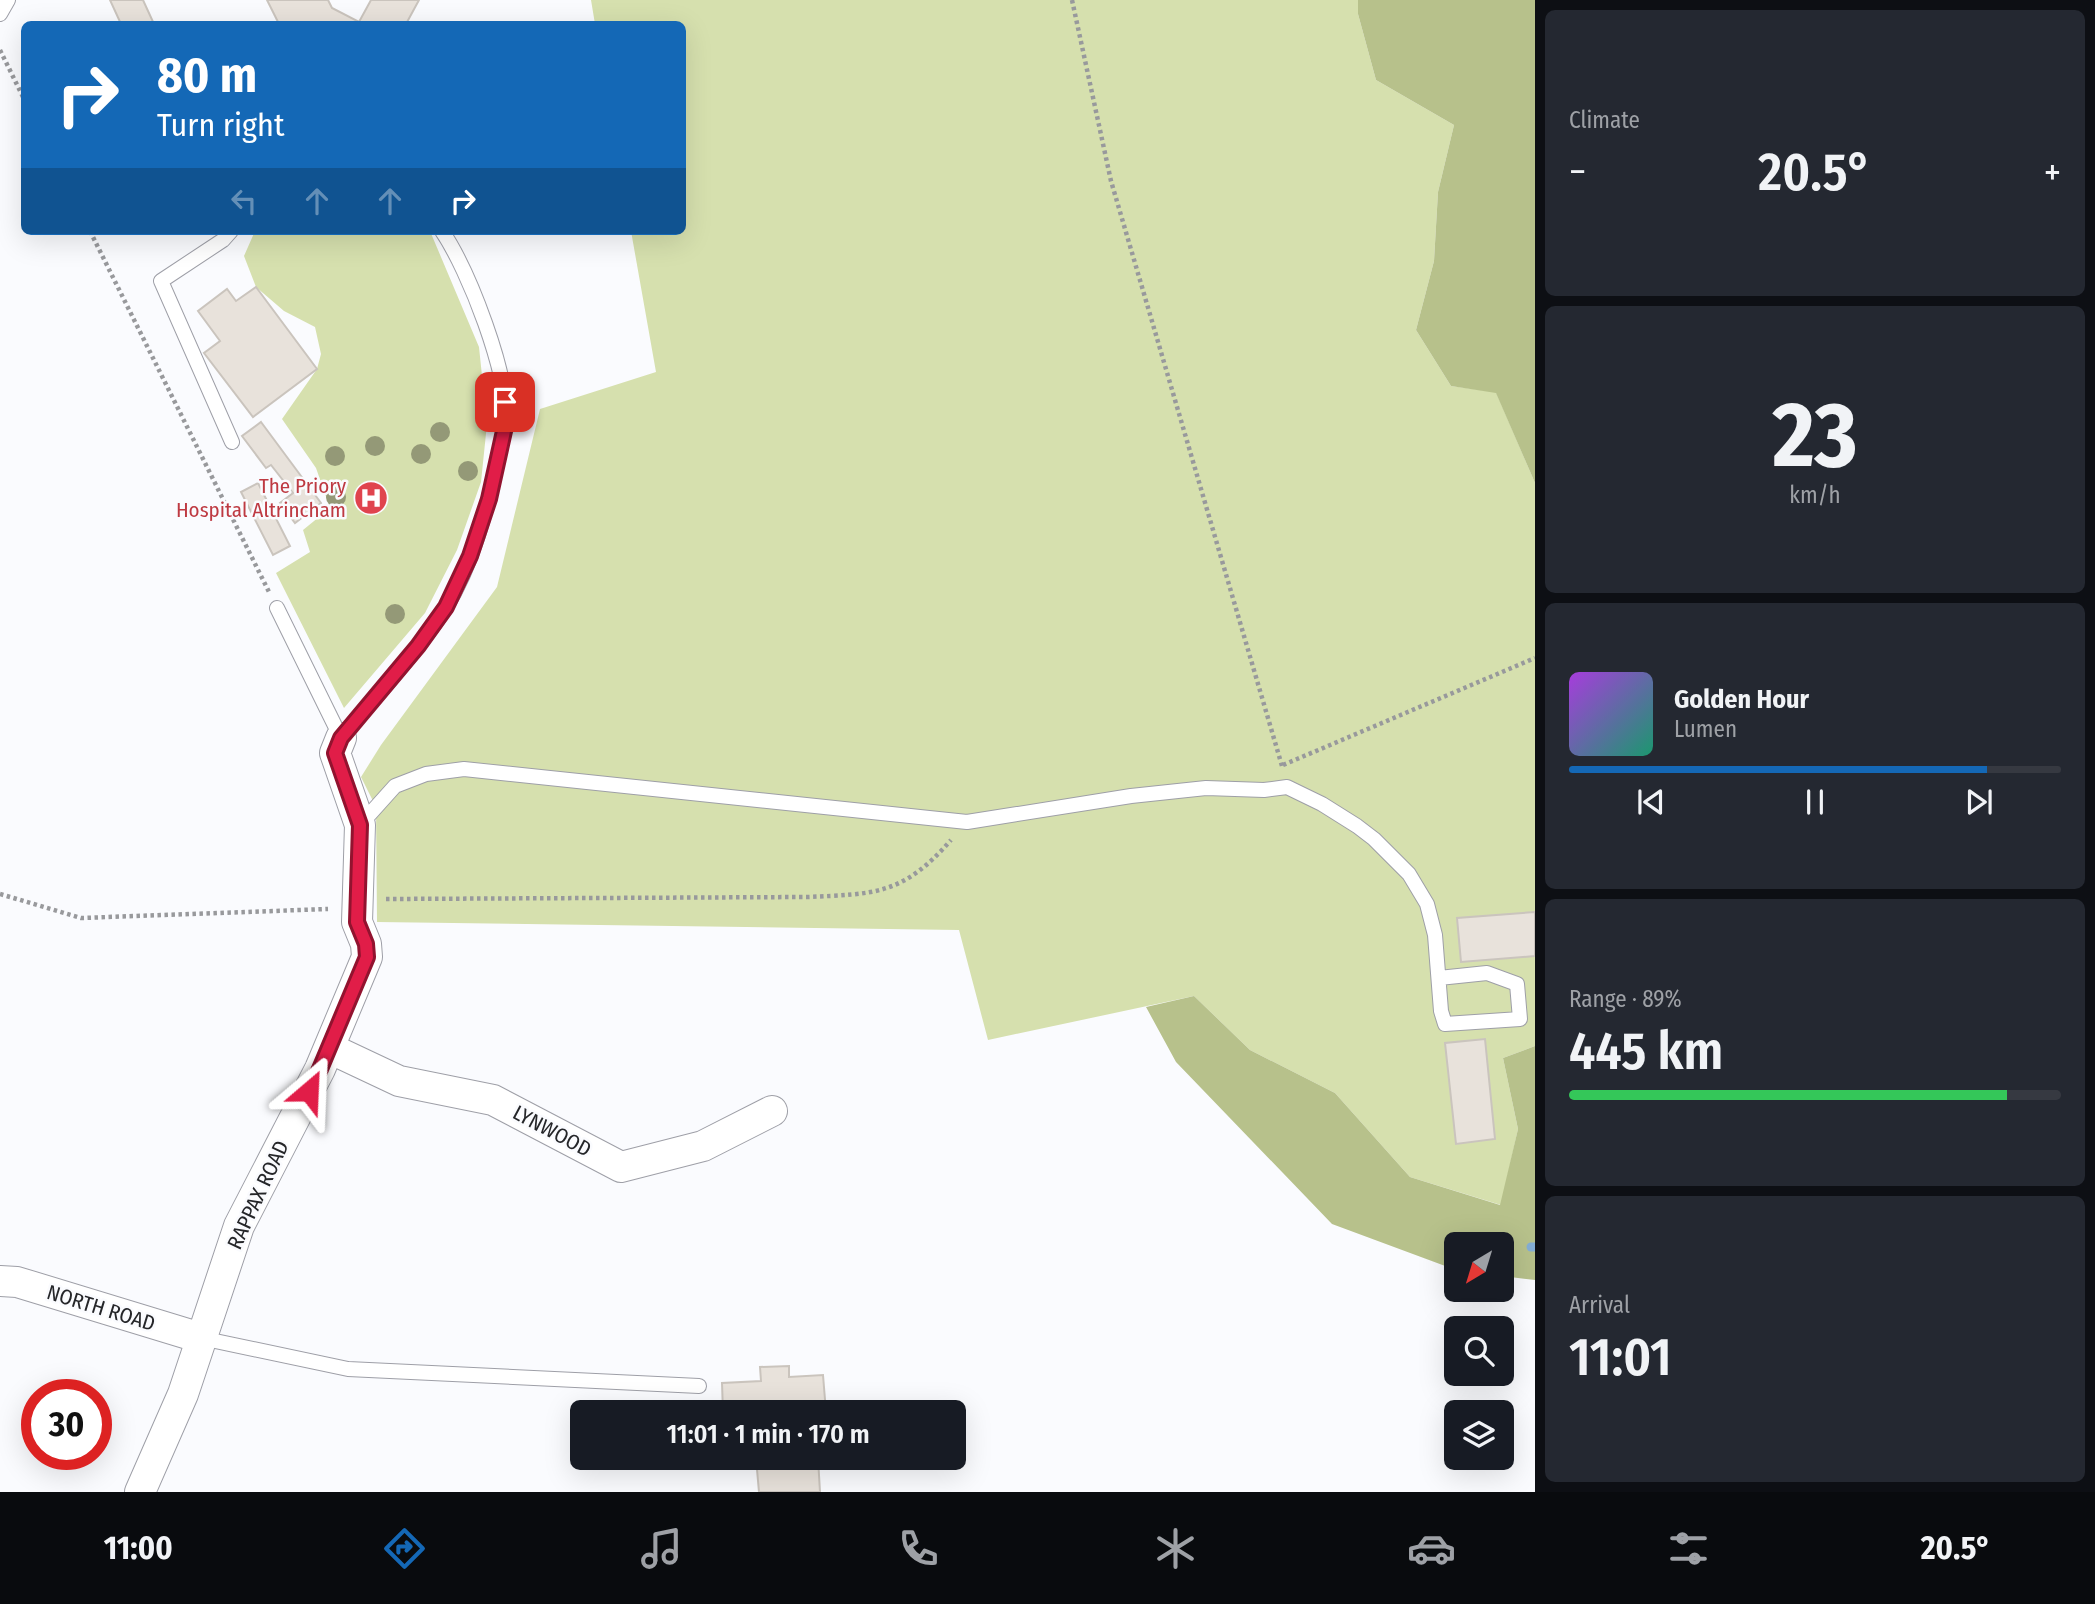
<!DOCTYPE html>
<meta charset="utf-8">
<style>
:root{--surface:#171b24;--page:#242831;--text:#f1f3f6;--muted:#9ea1a6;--line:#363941;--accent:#1468b6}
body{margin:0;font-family:"Fira Sans Condensed",sans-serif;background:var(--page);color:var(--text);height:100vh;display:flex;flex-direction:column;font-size:26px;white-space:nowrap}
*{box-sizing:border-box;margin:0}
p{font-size:23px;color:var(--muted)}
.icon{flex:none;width:38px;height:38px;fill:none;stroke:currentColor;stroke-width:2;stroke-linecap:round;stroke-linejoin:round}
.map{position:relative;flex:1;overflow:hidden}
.details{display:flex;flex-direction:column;gap:10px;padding:10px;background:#0d0f14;width:560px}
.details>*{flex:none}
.guide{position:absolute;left:21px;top:21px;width:665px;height:214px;border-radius:10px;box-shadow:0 7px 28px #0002;background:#1468b6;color:#fff;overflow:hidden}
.needle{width:46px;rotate:218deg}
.fabs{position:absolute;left:1444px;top:1232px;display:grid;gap:14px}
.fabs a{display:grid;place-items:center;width:70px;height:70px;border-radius:10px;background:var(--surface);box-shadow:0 7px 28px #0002;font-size:35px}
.speed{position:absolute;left:21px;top:1379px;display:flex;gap:14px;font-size:35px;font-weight:700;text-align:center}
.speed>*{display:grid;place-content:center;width:91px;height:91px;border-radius:50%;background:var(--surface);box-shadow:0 7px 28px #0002;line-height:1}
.speed .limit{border:10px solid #d22;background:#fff;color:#111}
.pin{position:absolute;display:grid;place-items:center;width:60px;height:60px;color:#fff;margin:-30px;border-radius:14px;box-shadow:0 4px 10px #0006}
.me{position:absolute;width:77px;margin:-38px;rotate:26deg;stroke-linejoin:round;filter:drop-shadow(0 0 5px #0008)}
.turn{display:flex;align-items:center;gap:24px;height:147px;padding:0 21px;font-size:32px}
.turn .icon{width:91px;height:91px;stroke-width:2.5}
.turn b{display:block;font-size:49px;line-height:60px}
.lanes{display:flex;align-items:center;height:66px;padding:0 21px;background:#0003;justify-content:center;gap:35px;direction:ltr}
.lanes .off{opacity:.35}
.big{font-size:52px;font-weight:600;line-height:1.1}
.details .card{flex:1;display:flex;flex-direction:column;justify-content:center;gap:10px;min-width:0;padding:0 24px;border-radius:10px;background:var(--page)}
.details .dial{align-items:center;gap:0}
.dial b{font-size:91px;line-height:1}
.song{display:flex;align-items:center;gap:21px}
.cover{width:84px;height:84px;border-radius:10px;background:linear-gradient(135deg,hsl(280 70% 55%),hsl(160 70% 35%))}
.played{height:7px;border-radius:4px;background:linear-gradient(90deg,var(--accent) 85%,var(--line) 85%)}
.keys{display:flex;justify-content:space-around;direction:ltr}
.heat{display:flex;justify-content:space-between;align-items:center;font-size:38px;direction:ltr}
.charge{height:10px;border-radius:5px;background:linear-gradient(90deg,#34c759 89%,var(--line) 0)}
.trip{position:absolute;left:570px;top:1400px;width:396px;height:70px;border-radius:10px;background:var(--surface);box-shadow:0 7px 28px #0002;font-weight:600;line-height:70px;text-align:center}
.tabs{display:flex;height:112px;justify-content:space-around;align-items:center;background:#090b0e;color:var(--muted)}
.tabs .icon{width:49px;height:49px}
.tabs .current{color:var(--accent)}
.tabs b{font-size:32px;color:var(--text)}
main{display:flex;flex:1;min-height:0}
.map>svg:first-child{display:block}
</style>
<main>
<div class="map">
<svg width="1535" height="1492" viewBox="0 0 1535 1492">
<rect width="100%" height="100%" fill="#fafbfe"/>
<!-- green -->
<path fill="#d6e0ae" d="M 591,0 L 1358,0 L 1358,14 L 1376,80 L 1454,125 L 1438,192 L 1434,261 L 1416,330 L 1451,386 L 1496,392 L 1535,483 L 1535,1046 L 1503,1058 L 1518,1129 L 1501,1205 L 1410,1177 L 1335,1093 L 1250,1050 L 1194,996 L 988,1040 L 959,930 L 377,922 L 376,807 L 361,777 L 381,745 L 497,587 L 540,409 L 656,372 L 631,231 L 682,231 L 682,24 L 595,24 Z
M 255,231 L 430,231 L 479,347 L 487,424 L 481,482 L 457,550 L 425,613 L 344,708 L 276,573 L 310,552 L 303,530 L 330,508 L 316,468 L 282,419 L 317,369 L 321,354 L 315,327 L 284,311 L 256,287 L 244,256 Z"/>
<!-- forest -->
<path fill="#b7c18b" d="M 1358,0 L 1535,0 L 1535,483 L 1496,393 L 1451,386 L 1416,330 L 1434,261 L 1438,192 L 1454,125 L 1376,80 L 1358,14 Z
M 1194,996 L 1250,1050 L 1335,1093 L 1410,1177 L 1500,1205 L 1518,1129 L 1503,1058 L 1535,1046 L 1535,1280 L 1502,1276 L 1502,1244 L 1456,1244 L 1456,1270 L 1332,1224 L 1176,1062 L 1146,1007 Z"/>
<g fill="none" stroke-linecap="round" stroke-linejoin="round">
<!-- stream -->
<path stroke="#84aed5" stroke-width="9" d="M 1531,1247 L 1535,1247"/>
</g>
<!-- building -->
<path fill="#e8e2db" stroke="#cac4bd" stroke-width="2" d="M 110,0 L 143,0 L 154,24 L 121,24 Z
M 267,0 L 328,0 L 332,8 L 359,22 L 371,0 L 419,0 L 406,24 L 279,24 Z
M 256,287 L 317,369 L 253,417 L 204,353 L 220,341 L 198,311 L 227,289 L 236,301 Z
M 261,422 L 321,503 L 295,523 L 280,503 L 293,493 L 271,465 L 266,468 L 242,436 Z
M 258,483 L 290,546 L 273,555 L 241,492 Z
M 1535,912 L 1535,956 L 1461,962 L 1457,918 Z
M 1485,1039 L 1495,1139 L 1456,1144 L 1445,1043 Z
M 789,1366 L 789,1377 L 823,1375 L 826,1412 L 723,1412 L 722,1383 L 761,1381 L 760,1367 Z
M 756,1458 L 818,1458 L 820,1492 L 759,1492 Z"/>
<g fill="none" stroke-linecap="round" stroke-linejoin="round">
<!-- lane casing -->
<g stroke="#9e9fa7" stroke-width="16">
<path id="lane" d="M 0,14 L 8,0
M 231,231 L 223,240 L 161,281 L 232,442
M 277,608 L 341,738 C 376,695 415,655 445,609 C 473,564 487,509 498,458 C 500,446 505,434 506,422 C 509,374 469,271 442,231
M 360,825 L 395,786 L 426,774 L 464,769 L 967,822 L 1131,796 L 1206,788 L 1264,790 L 1287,787 L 1322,804 L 1357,826 L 1374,839 L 1409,874 L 1427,904 L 1435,935 L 1441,1011 L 1445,1024 L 1520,1019 L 1517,984 L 1487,973 L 1439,978
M 201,1338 L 348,1369 L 699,1386"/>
</g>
<!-- street casing -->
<g stroke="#9e9fa7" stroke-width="32">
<path id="street" d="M 329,1048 L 399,1081 L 493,1100 L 621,1167 L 703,1146 L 772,1111
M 0,1281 L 17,1282 L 201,1338
M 140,1492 L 183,1394 L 239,1226 L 320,1069 L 367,957 L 366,944 L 357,922 L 360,825 L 335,753 L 341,738"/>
</g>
<!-- path -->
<path stroke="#98999c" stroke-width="4.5" stroke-dasharray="3.5 3.5" stroke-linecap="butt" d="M 1072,0 L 1111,181 L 1282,766
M 0,50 L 24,99
M 90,231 L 269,592
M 1283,765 L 1535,658
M 0,894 L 81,918 L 328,909
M 386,899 L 807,897 C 875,894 903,895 951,840"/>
<!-- lane -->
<use href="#lane" stroke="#fff" stroke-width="14"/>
<!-- street -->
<use href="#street" stroke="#fff" stroke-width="30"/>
</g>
<!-- trees -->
<g fill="#949977">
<circle cx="440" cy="432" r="10"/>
<circle cx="375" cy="446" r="10"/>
<circle cx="421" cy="454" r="10"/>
<circle cx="335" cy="456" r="10"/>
<circle cx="468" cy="471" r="10"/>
<circle cx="336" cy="497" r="10"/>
<circle cx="395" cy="614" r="10"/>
</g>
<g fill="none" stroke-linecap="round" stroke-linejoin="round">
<!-- route casing -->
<g stroke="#92132f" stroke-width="18">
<path id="route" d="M 309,1091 L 320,1069 L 367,957 L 366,944 L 357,922 L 360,825 L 335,753 L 341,738 L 418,646 L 446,607 L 470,556 L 489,499 L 506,422 L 505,402"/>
</g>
<!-- route -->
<use href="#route" stroke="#e11d48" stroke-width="12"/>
</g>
<!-- icons -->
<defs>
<g id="hospital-disc" transform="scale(1.75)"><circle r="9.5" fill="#e0444e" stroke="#fafbfe"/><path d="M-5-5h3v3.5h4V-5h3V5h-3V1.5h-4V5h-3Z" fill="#fff"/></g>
</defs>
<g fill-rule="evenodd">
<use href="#hospital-disc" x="371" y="498"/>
</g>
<g text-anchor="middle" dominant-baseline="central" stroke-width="5" stroke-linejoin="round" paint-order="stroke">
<!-- health labels -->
<g font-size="21" fill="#be3a42" stroke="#fafbfe" text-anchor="end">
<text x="346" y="486">The Priory<tspan x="346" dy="24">Hospital Altrincham</tspan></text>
</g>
<!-- street labels -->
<g font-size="21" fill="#252629" stroke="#fafbfe">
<text transform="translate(552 1131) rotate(28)">LYNWOOD</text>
<text transform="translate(258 1195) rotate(-65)">RAPPAX ROAD</text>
<text transform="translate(101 1308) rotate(17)">NORTH ROAD</text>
</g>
</g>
</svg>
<div class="fabs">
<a><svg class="needle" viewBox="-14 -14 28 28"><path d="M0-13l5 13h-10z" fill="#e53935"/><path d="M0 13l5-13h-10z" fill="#9ea1a6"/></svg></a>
<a><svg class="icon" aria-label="search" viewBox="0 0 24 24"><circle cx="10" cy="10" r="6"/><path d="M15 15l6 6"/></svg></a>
<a><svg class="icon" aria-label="layers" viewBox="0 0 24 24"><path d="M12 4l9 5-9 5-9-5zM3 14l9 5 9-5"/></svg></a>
</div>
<div class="speed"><div class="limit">30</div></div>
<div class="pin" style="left:505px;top:402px;background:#d93025"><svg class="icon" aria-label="arrive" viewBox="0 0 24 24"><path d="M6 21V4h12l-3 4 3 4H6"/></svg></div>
<svg class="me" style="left:309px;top:1091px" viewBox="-20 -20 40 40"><path d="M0-17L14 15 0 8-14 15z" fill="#e11d48" stroke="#fff" stroke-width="4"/></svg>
<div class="trip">11:01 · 1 min · 170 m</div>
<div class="guide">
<div class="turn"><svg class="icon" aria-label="right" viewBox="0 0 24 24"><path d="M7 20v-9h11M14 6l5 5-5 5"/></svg><div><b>80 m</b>Turn right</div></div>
<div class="lanes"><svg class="icon off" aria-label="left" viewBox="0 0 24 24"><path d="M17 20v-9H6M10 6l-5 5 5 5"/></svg><svg class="icon off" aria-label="ahead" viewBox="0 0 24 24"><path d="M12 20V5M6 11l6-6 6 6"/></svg><svg class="icon off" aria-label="ahead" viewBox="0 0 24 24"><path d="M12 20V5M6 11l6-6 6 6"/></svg><svg class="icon" aria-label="right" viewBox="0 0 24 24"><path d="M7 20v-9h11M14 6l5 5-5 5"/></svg></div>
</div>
</div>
<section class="details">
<div class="card"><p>Climate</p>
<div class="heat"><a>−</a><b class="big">20.5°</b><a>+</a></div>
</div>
<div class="card dial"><b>23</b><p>km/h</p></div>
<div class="card">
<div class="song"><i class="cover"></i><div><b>Golden Hour</b><p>Lumen</p></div></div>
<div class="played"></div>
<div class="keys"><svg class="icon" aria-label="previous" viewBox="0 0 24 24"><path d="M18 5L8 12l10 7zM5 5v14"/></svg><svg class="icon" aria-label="pause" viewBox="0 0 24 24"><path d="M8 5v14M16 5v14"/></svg><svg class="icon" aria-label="next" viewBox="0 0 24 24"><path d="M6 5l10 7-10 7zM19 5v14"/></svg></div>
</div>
<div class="card"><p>Range · 89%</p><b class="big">445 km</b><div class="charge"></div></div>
<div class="card"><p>Arrival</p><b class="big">11:01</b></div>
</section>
</main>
<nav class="tabs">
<b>11:00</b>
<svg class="icon current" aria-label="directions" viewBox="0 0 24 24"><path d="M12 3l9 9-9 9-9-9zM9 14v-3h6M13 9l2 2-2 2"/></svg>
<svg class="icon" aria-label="music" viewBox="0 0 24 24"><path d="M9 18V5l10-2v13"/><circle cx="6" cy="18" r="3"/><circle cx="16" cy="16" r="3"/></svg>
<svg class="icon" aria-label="phone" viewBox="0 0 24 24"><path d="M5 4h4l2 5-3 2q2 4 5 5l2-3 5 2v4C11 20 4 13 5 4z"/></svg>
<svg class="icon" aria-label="climate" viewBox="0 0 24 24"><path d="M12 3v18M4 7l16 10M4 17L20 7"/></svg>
<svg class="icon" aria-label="car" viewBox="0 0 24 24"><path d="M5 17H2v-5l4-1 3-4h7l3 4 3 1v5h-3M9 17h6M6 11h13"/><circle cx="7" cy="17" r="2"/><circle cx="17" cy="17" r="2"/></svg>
<svg class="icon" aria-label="filters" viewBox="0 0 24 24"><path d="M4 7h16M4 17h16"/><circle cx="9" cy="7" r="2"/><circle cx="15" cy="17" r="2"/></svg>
<b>20.5°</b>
</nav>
